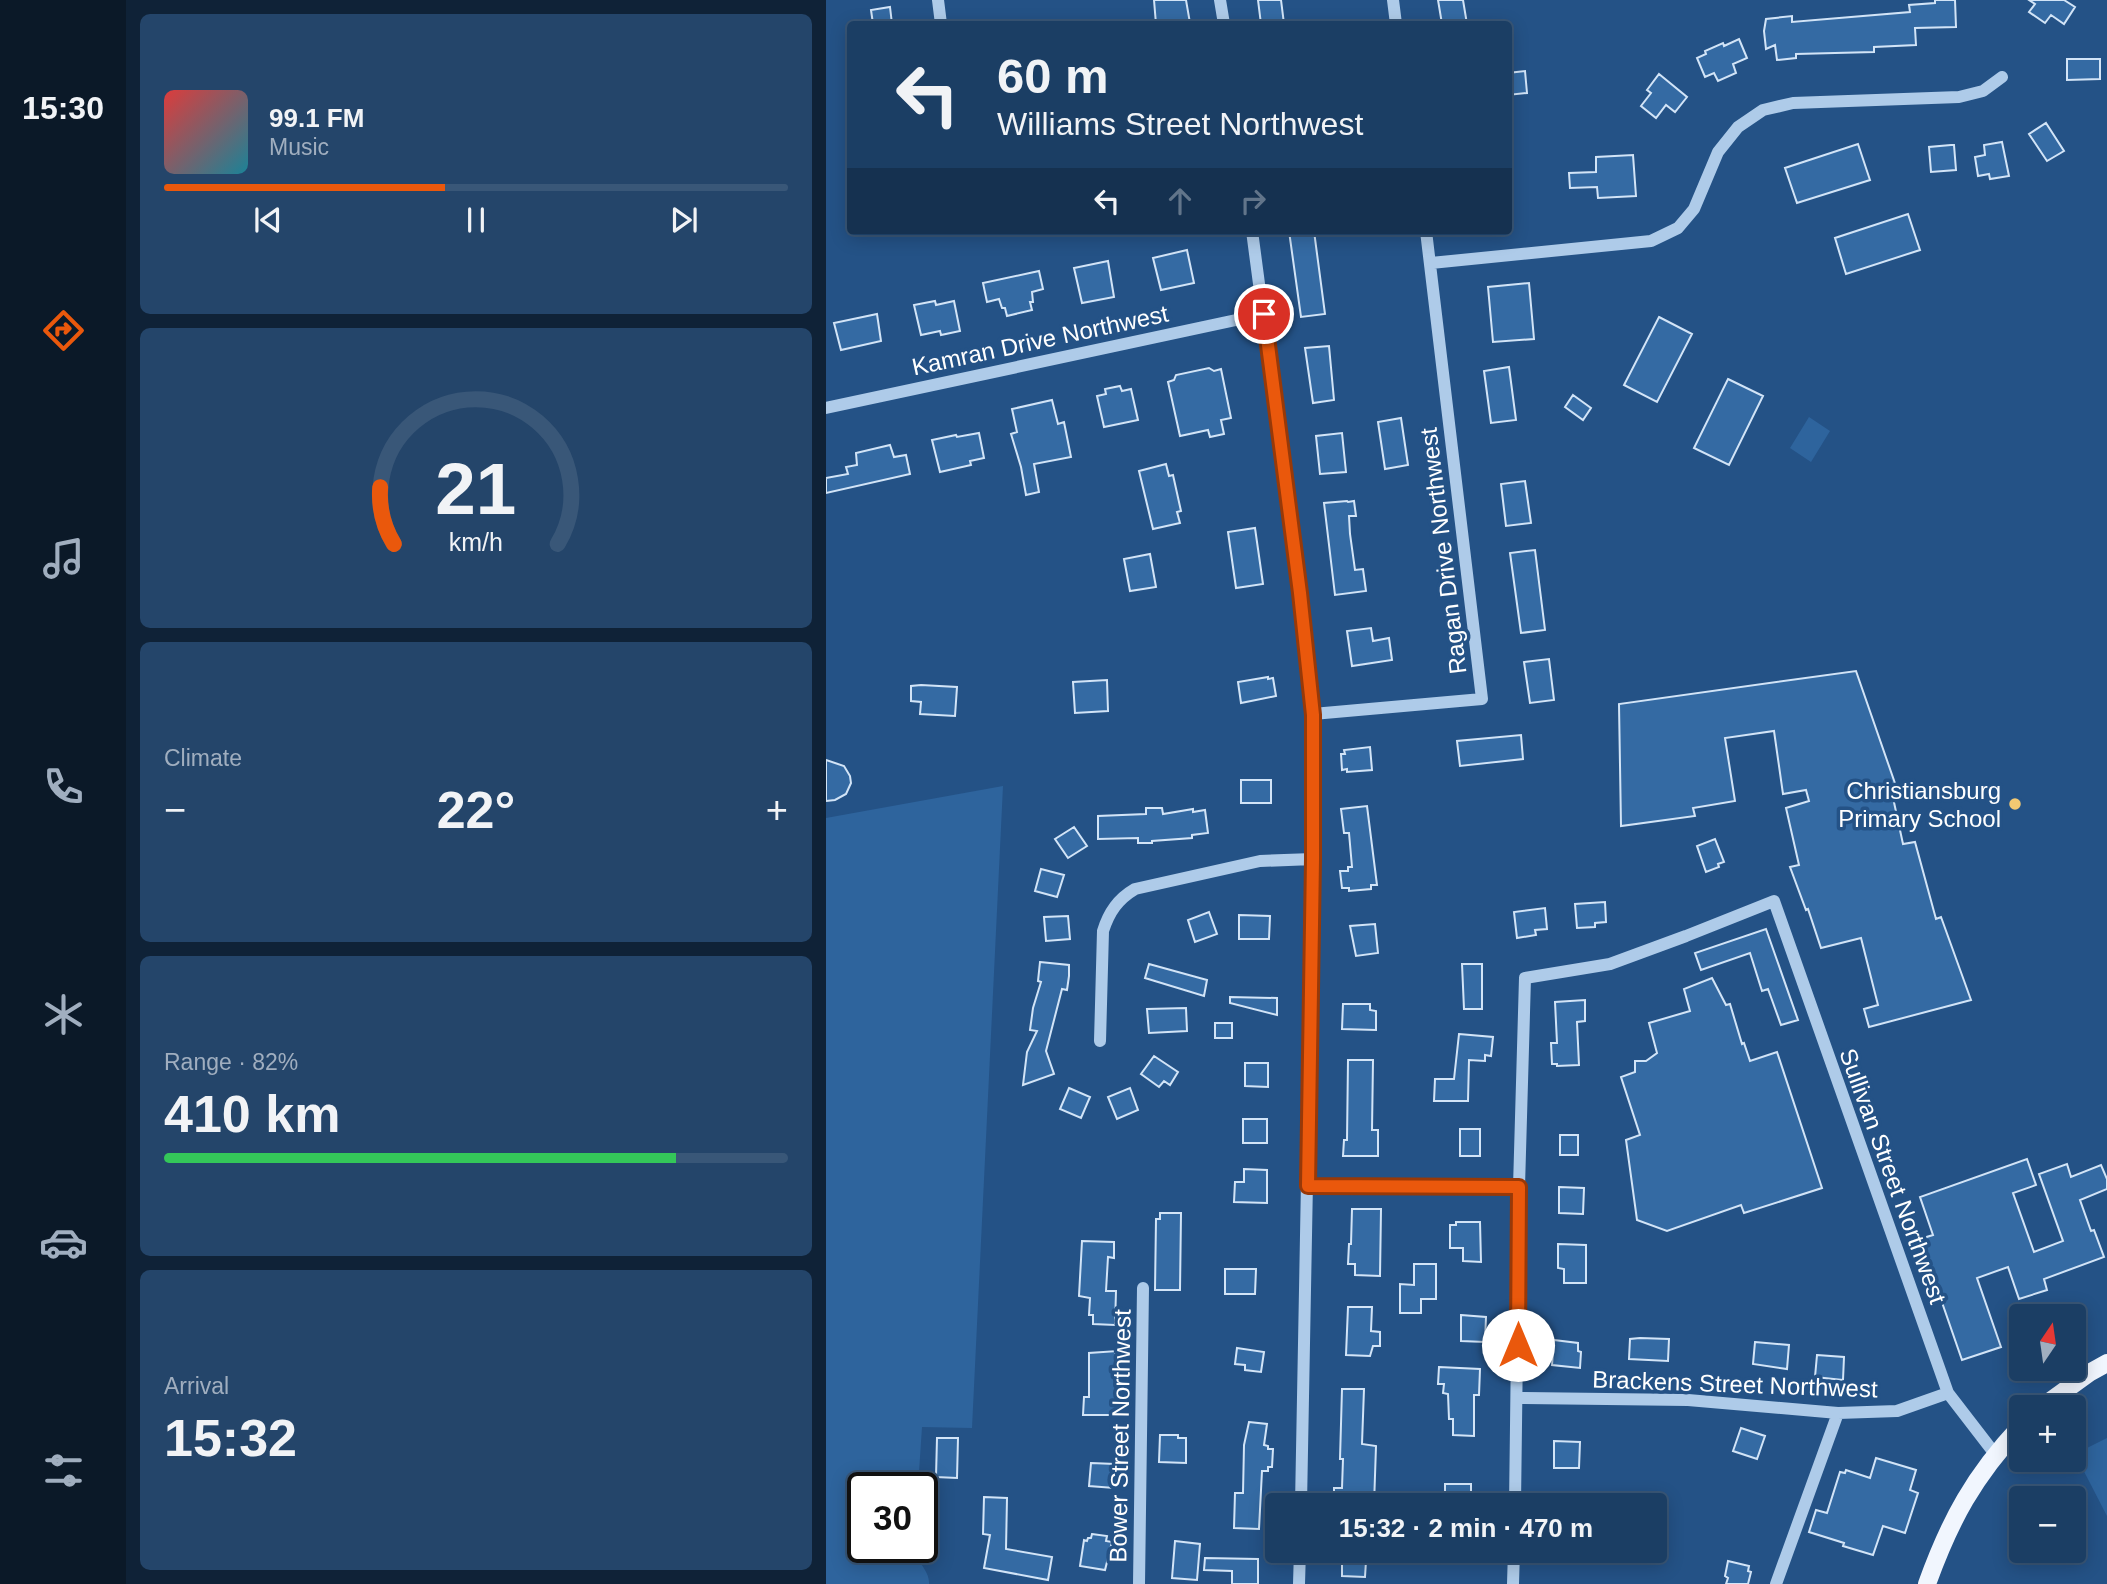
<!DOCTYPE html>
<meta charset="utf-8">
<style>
:root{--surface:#1b3e64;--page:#24456a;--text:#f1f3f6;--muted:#a0aebf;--line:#395778;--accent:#ea580c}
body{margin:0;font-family:Helvetica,sans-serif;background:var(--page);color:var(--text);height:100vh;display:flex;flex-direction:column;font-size:26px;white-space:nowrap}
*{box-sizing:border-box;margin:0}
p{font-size:23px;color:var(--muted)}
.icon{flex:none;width:38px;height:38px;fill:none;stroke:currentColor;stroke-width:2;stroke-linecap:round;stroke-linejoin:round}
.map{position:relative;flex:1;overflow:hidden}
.side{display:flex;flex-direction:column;gap:14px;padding:14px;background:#0f2237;width:700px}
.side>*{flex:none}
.hud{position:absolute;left:21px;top:21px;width:665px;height:214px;border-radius:7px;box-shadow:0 4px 18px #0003,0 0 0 2px var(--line);background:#1b3e64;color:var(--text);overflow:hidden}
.needle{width:46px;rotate:13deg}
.tools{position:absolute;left:1183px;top:1304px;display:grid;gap:14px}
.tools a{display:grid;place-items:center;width:77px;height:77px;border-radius:7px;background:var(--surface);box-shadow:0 4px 18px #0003,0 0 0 2px var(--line);font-size:35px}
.speed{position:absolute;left:21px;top:1472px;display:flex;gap:14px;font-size:35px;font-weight:700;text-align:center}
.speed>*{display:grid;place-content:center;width:91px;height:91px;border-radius:50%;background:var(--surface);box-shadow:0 4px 18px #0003,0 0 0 2px var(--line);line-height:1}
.speed .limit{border:4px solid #111;border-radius:10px;background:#fff;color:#111}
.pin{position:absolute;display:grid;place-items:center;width:60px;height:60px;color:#fff;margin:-30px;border:4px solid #fff;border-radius:50%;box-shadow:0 2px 7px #0007}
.me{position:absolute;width:77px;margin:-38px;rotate:0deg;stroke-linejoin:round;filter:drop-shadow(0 0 5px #0008)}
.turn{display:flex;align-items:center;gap:24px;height:147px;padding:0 35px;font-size:32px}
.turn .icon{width:91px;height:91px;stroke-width:2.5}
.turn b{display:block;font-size:49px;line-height:60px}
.lanes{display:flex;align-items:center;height:66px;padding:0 35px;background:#0003;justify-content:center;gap:35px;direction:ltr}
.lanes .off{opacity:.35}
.big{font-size:52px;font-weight:700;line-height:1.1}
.side .widget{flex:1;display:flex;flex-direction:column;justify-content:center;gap:10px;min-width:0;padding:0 24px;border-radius:10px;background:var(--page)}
.side .dial{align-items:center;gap:0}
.dial svg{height:182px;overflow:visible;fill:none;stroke:var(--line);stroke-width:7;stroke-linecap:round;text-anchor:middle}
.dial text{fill:var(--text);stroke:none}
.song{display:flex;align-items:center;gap:21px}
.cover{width:84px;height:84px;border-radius:10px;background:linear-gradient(135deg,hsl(0 70% 55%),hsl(190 70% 35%))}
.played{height:7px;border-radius:4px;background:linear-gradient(90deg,var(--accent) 45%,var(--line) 45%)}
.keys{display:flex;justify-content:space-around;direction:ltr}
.heat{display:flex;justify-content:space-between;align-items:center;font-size:38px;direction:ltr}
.charge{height:10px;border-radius:5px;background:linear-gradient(90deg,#34c759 82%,var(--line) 0)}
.trip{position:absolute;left:439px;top:1493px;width:402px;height:70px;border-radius:7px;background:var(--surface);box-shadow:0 4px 18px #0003,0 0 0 2px var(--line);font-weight:700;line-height:70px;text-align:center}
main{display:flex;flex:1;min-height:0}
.tab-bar{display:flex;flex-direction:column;width:126px;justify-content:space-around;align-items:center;background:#0b1928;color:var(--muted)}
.tab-bar .icon{width:49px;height:49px}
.tab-bar .current{color:var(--accent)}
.tab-bar b{font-size:32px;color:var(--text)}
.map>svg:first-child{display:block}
</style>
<main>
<nav class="tab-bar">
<b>15:30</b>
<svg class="icon current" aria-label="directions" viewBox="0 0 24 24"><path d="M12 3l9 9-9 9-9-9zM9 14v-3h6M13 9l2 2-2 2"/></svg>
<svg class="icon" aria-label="music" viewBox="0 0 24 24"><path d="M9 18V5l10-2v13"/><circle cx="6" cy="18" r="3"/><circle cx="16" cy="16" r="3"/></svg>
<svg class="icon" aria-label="phone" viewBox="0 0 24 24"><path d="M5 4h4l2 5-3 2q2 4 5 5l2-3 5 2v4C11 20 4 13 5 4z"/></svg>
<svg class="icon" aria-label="climate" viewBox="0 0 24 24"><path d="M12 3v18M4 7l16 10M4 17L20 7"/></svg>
<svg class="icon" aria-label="car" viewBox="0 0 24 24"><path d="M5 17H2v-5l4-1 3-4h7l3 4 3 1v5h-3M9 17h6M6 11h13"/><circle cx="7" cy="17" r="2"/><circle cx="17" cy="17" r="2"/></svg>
<svg class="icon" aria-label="filters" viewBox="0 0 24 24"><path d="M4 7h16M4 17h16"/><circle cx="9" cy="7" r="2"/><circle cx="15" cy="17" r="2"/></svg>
</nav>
<section class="side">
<div class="widget">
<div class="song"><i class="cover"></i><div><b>99.1 FM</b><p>Music</p></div></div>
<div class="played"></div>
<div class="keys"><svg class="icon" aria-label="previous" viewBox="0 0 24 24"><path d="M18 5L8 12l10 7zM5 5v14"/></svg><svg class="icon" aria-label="pause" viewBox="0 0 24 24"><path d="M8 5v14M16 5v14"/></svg><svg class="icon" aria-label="next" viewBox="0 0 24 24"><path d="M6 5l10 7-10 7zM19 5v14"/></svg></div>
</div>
<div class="widget dial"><svg viewBox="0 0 100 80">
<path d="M14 69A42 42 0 1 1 86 69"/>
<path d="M14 69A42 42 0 0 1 8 44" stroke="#ea580c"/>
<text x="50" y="56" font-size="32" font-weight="700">21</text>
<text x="50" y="72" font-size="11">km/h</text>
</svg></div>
<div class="widget"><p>Climate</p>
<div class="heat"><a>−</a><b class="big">22°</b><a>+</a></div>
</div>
<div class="widget"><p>Range · 82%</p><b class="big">410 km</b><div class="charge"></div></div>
<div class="widget"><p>Arrival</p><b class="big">15:32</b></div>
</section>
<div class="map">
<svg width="1281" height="1584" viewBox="0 0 1281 1584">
<rect width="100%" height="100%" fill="#245286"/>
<!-- green -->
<path fill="#2e649d" d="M 983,417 L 1004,431 L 985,462 L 964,448 Z
M 177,786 L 146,1428 L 96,1427 L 92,1487 L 37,1488 L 37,1547 L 88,1547 C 89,1561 104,1570 103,1584 L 0,1584 L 0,818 Z
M 1281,1438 L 1281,1516 L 1249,1454 Z"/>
<!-- building -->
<path fill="#346aa3" stroke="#d2e4f7" stroke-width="2" d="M 328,0 L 360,0 L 364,23 L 330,24 Z
M 432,0 L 455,0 L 458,24 L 435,24 Z
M 612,0 L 637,0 L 641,24 L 616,24 Z
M 1109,0 L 1129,0 L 1130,27 L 1089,28 L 1090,45 L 1048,47 L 1048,52 L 970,54 L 970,58 L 951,60 L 949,45 L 940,49 L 938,31 L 940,19 L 966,16 L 966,22 L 1084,12 L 1083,5 L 1109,3 Z
M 1203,0 L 1238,0 L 1249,7 L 1238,24 L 1225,15 L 1219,23 L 1203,12 L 1209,4 Z
M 64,7 L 66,24 L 47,24 L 45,10 Z
M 913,39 L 921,58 L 907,64 L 910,73 L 892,81 L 888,73 L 879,77 L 871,58 L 880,54 L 879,51 L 897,43 L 898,46 Z
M 1241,59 L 1274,59 L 1274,79 L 1241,80 Z
M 699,71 L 701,93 L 682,95 L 682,73 Z
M 833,74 L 861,97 L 849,112 L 840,105 L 830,118 L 815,106 L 825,93 L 821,90 Z
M 1220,123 L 1238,151 L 1221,161 L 1203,134 Z
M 1176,142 L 1183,176 L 1164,179 L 1163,174 L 1152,176 L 1149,157 L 1159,155 L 1158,145 Z
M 1032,144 L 1044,180 L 971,203 L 959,168 Z
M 1125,145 L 1128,145 L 1130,170 L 1105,172 L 1103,147 Z
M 807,155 L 810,196 L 772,198 L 771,187 L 744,188 L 743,173 L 770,172 L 770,157 Z
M 1082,214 L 1094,250 L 1020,274 L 1009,238 Z
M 463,231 L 488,231 L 499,314 L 475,317 Z
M 361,250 L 368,283 L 335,290 L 327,258 Z
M 282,261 L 288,297 L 256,303 L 248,268 Z
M 213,271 L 217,289 L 206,292 L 207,302 L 204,302 L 206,310 L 181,316 L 179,308 L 176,308 L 173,299 L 161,302 L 157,283 Z
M 703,283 L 708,339 L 667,342 L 662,287 Z
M 109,301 L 110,305 L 128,301 L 134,331 L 115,335 L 114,331 L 95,335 L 88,305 Z
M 51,314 L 55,341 L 15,350 L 8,323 Z
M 833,317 L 866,334 L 831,402 L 798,385 Z
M 503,346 L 508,400 L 487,403 L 479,348 Z
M 683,367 L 690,420 L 665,423 L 658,371 Z
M 383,368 L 388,371 L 395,369 L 405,418 L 395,420 L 398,434 L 384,437 L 382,430 L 354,436 L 342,382 L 348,380 L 350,375 Z
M 902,379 L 937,396 L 903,465 L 868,448 Z
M 294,386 L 296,391 L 305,389 L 312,420 L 278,427 L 271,396 L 280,394 L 279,389 Z
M 747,395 L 765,408 L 757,420 L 739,407 Z
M 226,400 L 232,424 L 238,422 L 245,457 L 208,464 L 213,492 L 200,495 L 195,467 L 185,434 L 191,432 L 186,409 Z
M 575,418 L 582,465 L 559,469 L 552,422 Z
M 153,433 L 158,458 L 144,461 L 145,465 L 114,472 L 106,440 L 130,435 L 131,437 Z
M 516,433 L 520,472 L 494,474 L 490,436 Z
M 64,445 L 68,457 L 80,455 L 84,474 L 0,493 L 0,478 L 22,474 L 20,467 L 31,465 L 30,453 Z
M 340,464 L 343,476 L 347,475 L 355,511 L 351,512 L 354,523 L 327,529 L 313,471 Z
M 699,481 L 705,523 L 680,526 L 675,484 Z
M 521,501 L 522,502 L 528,501 L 530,516 L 523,516 L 524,534 L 529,570 L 537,569 L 540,591 L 509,595 L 498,503 Z
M 429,528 L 437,584 L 410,588 L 402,532 Z
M 709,550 L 719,630 L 695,633 L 684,553 Z
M 324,554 L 330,587 L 304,591 L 298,559 Z
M 545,628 L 547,641 L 563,638 L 566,660 L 526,666 L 521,631 Z
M 723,659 L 728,700 L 704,703 L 698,662 Z
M 1030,671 L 1072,792 L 1066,793 L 1077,844 L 1089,842 L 1110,919 L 1115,917 L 1145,1000 L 1043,1027 L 1038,1009 L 1052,1005 L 1035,938 L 995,948 L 982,909 L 980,910 L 964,867 L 973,865 L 960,808 L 983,801 L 980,790 L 957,794 L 948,731 L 899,738 L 909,801 L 867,808 L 869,816 L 795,826 L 793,704 Z
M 442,677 L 442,679 L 447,678 L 450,696 L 415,703 L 412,682 Z
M 281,680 L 282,711 L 249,713 L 247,682 Z
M 95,685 L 131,687 L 129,716 L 94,714 L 95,702 L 85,701 L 85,686 Z
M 695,735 L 697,759 L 634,766 L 631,741 Z
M 544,747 L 546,770 L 521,772 L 521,769 L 516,770 L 515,754 L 519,754 L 518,750 Z
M 0,760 L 18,766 L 24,776 L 25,783 L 20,794 L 9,800 L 0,801 Z
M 415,780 L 445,780 L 445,803 L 415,803 Z
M 541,806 L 551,885 L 545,885 L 545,889 L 523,891 L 523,888 L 516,888 L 514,871 L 522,871 L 522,867 L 526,867 L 523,833 L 518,833 L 515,809 Z
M 320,808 L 336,808 L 337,814 L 367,809 L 367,812 L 379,810 L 382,833 L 366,835 L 366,838 L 326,841 L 326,843 L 312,843 L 312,838 L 272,839 L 272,816 L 320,814 Z
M 248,827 L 261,846 L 242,858 L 229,839 Z
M 889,839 L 898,862 L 892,864 L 893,867 L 880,872 L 871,846 Z
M 215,869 L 238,875 L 231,897 L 209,891 Z
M 779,902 L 780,922 L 769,923 L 769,927 L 751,928 L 749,904 Z
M 719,908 L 721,929 L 709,930 L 710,935 L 691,938 L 688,912 Z
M 383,912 L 391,934 L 369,942 L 362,920 Z
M 413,915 L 444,916 L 443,939 L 413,939 Z
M 242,916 L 244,939 L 220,941 L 218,917 Z
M 549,924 L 552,953 L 530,956 L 524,926 Z
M 940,929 L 972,1020 L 955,1025 L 942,989 L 936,991 L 924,953 L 875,970 L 869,953 Z
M 214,962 L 243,965 L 243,976 L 241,990 L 236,989 L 220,1051 L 228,1074 L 197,1085 L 201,1052 L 211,1031 L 204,1030 L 207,1008 L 215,982 L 212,981 Z
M 323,964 L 381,980 L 378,996 L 319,978 Z
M 636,964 L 656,964 L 656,1009 L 638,1009 Z
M 886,978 L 900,1005 L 904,1004 L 916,1044 L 918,1043 L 924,1061 L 951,1052 L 996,1188 L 918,1213 L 915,1205 L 841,1231 L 811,1220 L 800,1140 L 814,1135 L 795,1077 L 809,1072 L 809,1061 L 820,1061 L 831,1053 L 823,1023 L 864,1011 L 858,989 Z
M 404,997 L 451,998 L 451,1015 L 404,1003 Z
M 759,1000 L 759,1021 L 751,1022 L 753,1065 L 731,1066 L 731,1064 L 726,1064 L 725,1043 L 731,1043 L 729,1002 Z
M 517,1004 L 544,1004 L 544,1010 L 550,1011 L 550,1030 L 516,1029 Z
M 360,1008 L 361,1031 L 323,1033 L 321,1009 Z
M 389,1023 L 406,1023 L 406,1038 L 389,1038 Z
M 633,1034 L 667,1037 L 665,1056 L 659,1055 L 659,1061 L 643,1060 L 642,1101 L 608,1101 L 609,1079 L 628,1079 Z
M 328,1056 L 352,1072 L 344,1085 L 338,1081 L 333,1087 L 315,1074 Z
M 522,1060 L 547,1060 L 546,1130 L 552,1130 L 552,1156 L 517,1156 L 518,1140 L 521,1140 Z
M 419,1063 L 442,1063 L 442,1087 L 419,1086 Z
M 243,1088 L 264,1097 L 255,1118 L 234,1109 Z
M 304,1088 L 312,1110 L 291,1119 L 282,1097 Z
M 417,1119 L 441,1119 L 441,1143 L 417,1143 Z
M 634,1129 L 654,1129 L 654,1156 L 634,1156 Z
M 734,1135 L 752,1135 L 752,1155 L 734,1155 Z
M 1201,1159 L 1210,1185 L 1187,1193 L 1208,1252 L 1237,1241 L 1213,1174 L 1241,1164 L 1245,1177 L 1275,1165 L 1281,1179 L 1281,1189 L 1254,1200 L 1265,1231 L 1268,1230 L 1278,1257 L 1218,1279 L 1221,1290 L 1193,1299 L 1182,1267 L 1151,1278 L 1175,1347 L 1136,1360 L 1094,1239 L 1107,1235 L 1094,1197 Z
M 418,1169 L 441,1170 L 441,1203 L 408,1202 L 409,1182 L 418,1182 Z
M 733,1187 L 758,1188 L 757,1214 L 733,1213 Z
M 526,1209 L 555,1209 L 554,1276 L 529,1275 L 529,1264 L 522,1264 L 523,1244 L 525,1244 Z
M 334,1213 L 355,1213 L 354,1290 L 329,1290 L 330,1219 L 334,1219 Z
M 630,1222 L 654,1222 L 655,1262 L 637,1261 L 637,1248 L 624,1248 L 624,1225 L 630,1225 Z
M 256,1241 L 288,1242 L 288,1258 L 282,1257 L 280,1291 L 290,1291 L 289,1325 L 267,1324 L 267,1315 L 263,1315 L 264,1298 L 253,1296 Z
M 732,1244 L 760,1245 L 760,1283 L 738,1283 L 738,1269 L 732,1268 Z
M 588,1264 L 610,1264 L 610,1299 L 595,1299 L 595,1313 L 574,1313 L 574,1284 L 588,1285 Z
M 399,1269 L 430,1269 L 429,1294 L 399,1294 Z
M 522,1307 L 546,1307 L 545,1331 L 554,1332 L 554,1346 L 547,1346 L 544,1356 L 520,1355 Z
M 635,1315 L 660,1317 L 659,1342 L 635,1341 Z
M 814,1338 L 843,1339 L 842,1361 L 803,1359 L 804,1339 Z
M 728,1340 L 752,1343 L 752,1351 L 755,1352 L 754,1368 L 726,1365 Z
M 929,1342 L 963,1345 L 961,1369 L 927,1364 Z
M 411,1348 L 438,1352 L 435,1372 L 419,1370 L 419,1365 L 409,1364 Z
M 291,1351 L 290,1353 L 296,1353 L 297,1415 L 257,1415 L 258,1397 L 263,1397 L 263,1353 Z
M 991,1355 L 1018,1357 L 1017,1380 L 989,1377 Z
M 613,1367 L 654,1369 L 653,1395 L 648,1395 L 648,1436 L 627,1435 L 627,1419 L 623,1419 L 622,1394 L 617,1393 L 618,1384 L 612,1384 Z
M 516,1389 L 538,1389 L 536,1444 L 550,1446 L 548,1505 L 508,1505 L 508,1488 L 516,1488 L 517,1459 L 514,1459 Z
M 423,1422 L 441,1424 L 438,1445 L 442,1446 L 442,1449 L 447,1449 L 446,1467 L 442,1467 L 442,1471 L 436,1471 L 433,1529 L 408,1528 L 409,1493 L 417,1493 L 418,1445 Z
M 915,1428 L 939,1436 L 931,1459 L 907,1451 Z
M 334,1435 L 352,1435 L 352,1438 L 360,1438 L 360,1463 L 333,1462 Z
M 111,1438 L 132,1438 L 131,1478 L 110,1477 Z
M 728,1441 L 754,1442 L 753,1468 L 728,1468 Z
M 1050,1458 L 1090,1470 L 1084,1490 L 1092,1493 L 1079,1533 L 1057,1526 L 1047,1555 L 1017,1546 L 1018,1543 L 983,1532 L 990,1510 L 1001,1513 L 1014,1472 L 1019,1473 L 1020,1470 L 1044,1478 Z
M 265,1463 L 289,1464 L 289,1466 L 293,1466 L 292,1483 L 288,1482 L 288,1488 L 263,1486 Z
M 619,1484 L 645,1484 L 645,1505 L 619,1505 Z
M 158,1497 L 181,1498 L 180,1549 L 226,1557 L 222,1580 L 158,1568 L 164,1535 L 157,1534 Z
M 266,1534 L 281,1536 L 280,1541 L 286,1542 L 279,1570 L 254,1566 L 258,1540 L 261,1541 L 262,1538 L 265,1538 Z
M 349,1541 L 374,1544 L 371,1580 L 346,1578 Z
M 516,1550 L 536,1550 L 536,1561 L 540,1561 L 539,1577 L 516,1576 Z
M 379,1558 L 432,1559 L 432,1584 L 406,1584 L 406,1571 L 378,1570 Z
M 902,1561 L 923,1566 L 922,1571 L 925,1572 L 922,1584 L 900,1584 L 902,1578 L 899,1576 Z"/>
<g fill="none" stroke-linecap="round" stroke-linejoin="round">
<!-- minor -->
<path stroke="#aecbe9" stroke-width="12" d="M 112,0 L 115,24
M 394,0 L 398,24
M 567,0 L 570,24
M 426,231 L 474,593 L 487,714 L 487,859 L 475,1505
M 605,263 L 825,241 L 852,228 L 868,209 L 892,152 L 912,127 L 937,110 L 967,103 L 1133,97 L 1157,91 L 1176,77
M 0,408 L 438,314
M 487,714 L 656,699 L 600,231
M 274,1041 L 277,931 C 283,912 292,899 309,889 L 434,861 L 487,859
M 482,1186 L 693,1187
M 692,1398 L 862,1400 L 1012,1413 L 1071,1411 L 1122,1393
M 689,1505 L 693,1187 L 699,978 L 784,964 L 860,936 L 948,901 L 1122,1393 L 1169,1454
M 313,1584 L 317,1288
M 473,1584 L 474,1550
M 687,1584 L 688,1550
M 950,1584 L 1012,1413"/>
<!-- major -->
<path stroke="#f1f6fe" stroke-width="18" d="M 1216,1407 L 1263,1373 L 1281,1363
M 1101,1584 C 1124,1520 1148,1476 1195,1426"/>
</g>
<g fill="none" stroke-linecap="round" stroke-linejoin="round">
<!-- route casing -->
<g stroke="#983908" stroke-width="18">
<path id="route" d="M 438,314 L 474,593 L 487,715 L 487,859 L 482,1186 L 693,1187 L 692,1345"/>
</g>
<!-- route -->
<use href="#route" stroke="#ea580c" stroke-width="12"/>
</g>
<!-- markers -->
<circle fill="#f3c972" stroke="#245286" stroke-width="2.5" cx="1189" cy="804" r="7"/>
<g text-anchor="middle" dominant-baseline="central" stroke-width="7" stroke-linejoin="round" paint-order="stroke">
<!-- street labels -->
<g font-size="24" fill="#fff" stroke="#245286">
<text transform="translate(214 340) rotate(-12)">Kamran Drive Northwest</text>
<text transform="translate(617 551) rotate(-97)">Ragan Drive Northwest</text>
<text transform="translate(1067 1176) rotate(70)">Sullivan Street Northwest</text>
<text transform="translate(909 1384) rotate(2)">Brackens Street Northwest</text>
<text transform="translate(294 1436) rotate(-89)">Bower Street Northwest</text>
</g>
<!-- poi labels -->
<g font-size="24" fill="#fff" stroke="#245286" text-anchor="end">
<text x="1175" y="790">Christiansburg<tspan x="1175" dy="28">Primary School</tspan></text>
</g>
</g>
</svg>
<div class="tools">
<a><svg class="needle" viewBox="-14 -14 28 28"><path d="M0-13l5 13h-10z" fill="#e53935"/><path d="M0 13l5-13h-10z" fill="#a0aebf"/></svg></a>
<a>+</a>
<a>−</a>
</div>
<div class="speed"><div class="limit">30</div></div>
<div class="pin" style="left:438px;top:314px;background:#d93025"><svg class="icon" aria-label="arrive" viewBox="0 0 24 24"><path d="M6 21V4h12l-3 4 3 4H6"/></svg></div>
<svg class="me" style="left:692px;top:1345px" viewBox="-20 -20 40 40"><circle r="19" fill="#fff"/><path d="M0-13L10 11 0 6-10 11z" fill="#ea580c"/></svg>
<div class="trip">15:32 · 2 min · 470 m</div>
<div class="hud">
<div class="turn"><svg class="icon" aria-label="left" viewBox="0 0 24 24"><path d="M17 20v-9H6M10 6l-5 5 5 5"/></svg><div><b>60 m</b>Williams Street Northwest</div></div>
<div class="lanes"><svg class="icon" aria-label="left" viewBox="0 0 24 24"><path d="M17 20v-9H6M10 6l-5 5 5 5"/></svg><svg class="icon off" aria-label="ahead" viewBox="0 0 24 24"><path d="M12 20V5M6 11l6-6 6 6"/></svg><svg class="icon off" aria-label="right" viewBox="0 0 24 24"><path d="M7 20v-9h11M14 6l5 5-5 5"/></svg></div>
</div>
</div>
</main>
